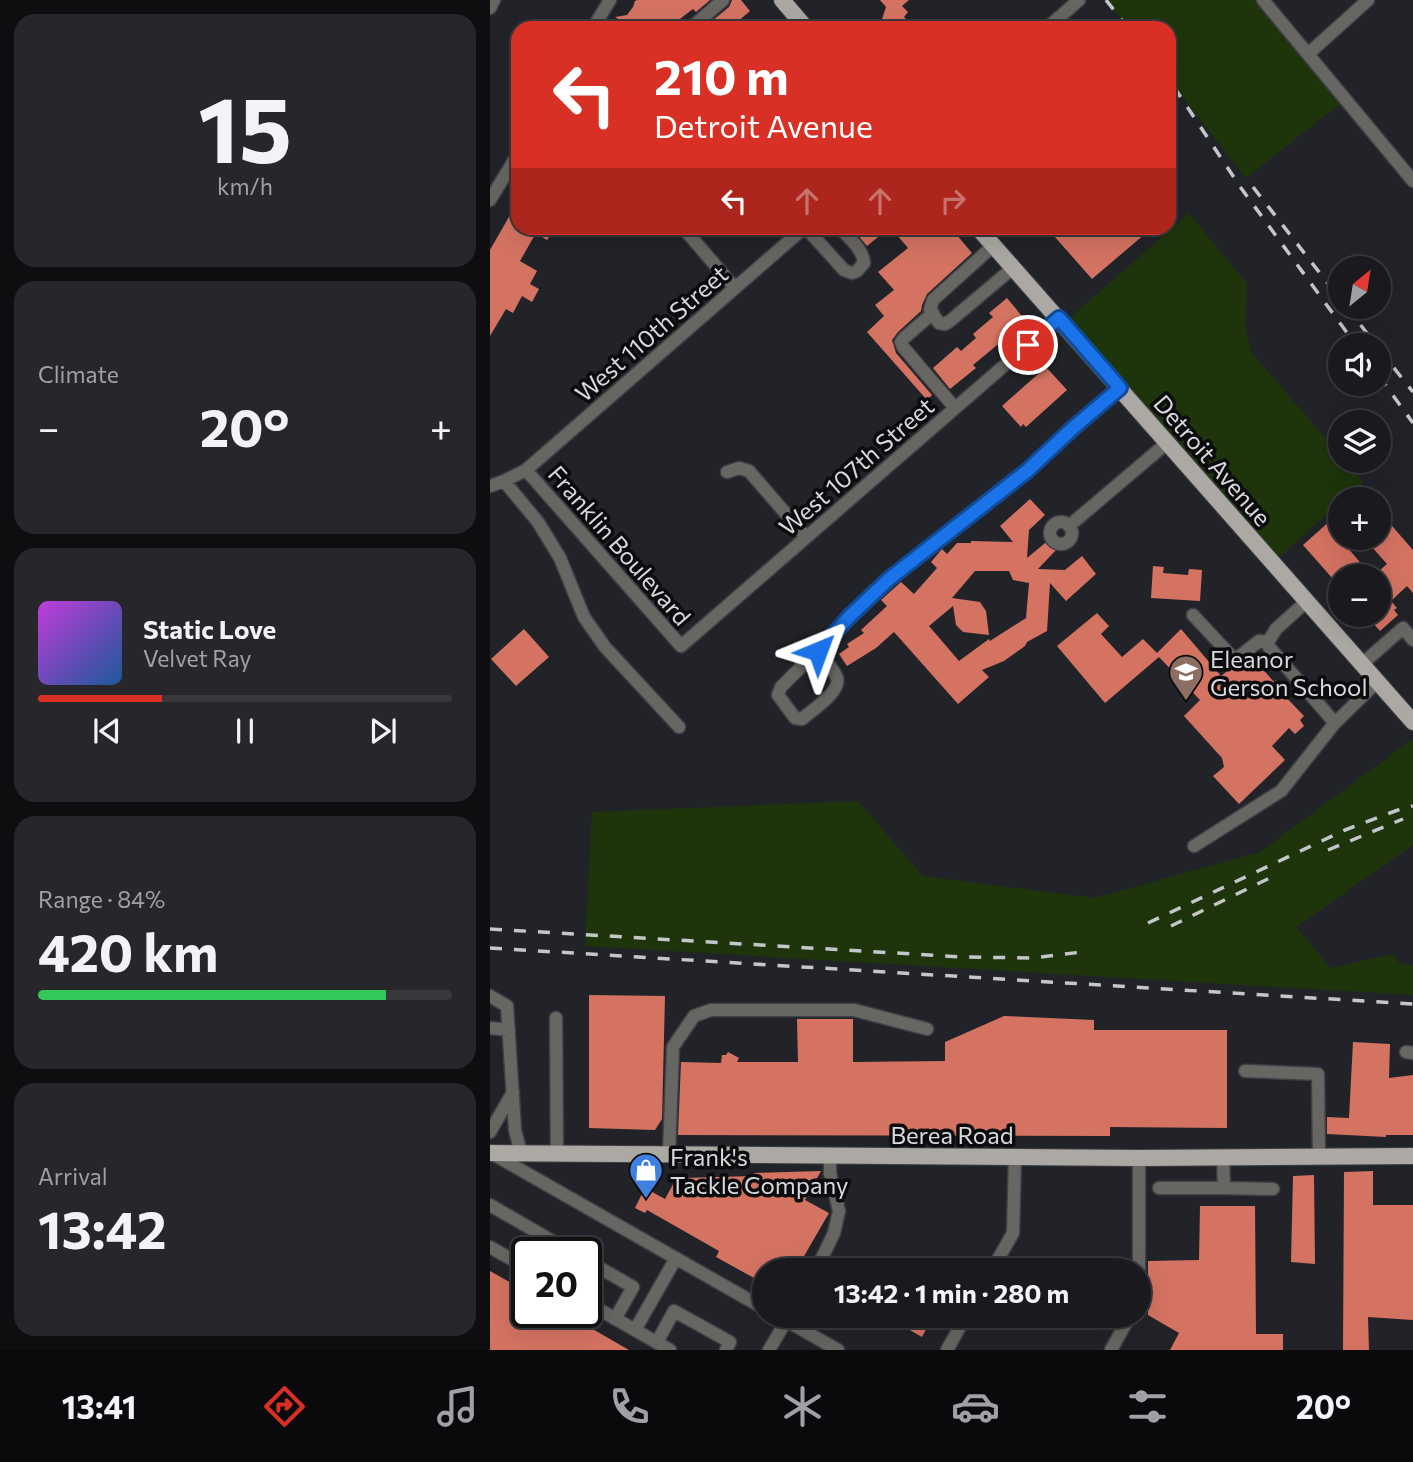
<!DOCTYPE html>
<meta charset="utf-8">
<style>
:root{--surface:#1a1a1e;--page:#27272b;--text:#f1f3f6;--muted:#9fa1a4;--line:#38383c;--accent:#d93025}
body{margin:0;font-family:Commissioner,sans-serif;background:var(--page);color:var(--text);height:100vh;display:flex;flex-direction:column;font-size:26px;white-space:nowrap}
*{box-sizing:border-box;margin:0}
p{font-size:23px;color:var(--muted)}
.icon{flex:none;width:38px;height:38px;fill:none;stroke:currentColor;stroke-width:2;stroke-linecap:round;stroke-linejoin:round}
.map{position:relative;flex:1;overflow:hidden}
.side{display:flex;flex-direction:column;gap:14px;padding:14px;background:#0e0e10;width:490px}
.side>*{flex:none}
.top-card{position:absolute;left:21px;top:21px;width:665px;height:214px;border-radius:21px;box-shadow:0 7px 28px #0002,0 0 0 2px var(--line);background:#d93025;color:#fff;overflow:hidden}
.needle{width:46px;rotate:30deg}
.tools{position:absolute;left:838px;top:256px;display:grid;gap:14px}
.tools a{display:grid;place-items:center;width:63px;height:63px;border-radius:50%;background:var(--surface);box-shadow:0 7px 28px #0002,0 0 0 2px var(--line);font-size:35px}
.speed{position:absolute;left:21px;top:1237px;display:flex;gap:14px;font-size:35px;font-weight:700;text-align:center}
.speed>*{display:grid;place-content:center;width:91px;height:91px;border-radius:50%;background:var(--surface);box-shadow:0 7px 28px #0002,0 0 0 2px var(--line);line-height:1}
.speed .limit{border:4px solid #111;border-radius:10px;background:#fff;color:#111}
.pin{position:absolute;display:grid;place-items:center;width:60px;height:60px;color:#fff;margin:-30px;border:4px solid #fff;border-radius:50%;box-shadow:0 2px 7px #0007}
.me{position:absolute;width:77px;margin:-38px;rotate:44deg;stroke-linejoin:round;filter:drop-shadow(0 0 5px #0008)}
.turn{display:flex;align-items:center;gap:24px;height:147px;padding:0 28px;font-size:32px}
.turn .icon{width:91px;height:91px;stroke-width:2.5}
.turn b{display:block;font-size:49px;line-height:60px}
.lanes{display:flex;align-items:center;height:66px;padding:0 28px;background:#0003;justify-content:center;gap:35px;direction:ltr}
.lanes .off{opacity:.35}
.big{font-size:52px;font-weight:700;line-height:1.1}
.side .tile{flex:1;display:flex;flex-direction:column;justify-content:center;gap:10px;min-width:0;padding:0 24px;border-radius:21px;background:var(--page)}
.side .dial{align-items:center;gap:0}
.dial b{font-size:91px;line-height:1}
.song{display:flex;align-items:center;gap:21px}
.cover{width:84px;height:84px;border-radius:10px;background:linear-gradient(135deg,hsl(290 70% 55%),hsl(210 70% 35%))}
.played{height:7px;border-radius:4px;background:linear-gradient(90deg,var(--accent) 30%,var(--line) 30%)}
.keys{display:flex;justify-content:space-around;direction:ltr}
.heat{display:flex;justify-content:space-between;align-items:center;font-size:38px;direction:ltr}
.charge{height:10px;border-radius:5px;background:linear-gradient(90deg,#34c759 84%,var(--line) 0)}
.trip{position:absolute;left:262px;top:1258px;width:399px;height:70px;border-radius:35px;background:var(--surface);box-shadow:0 7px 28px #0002,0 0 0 2px var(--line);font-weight:700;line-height:70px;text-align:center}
.tab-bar{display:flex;height:112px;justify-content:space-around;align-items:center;background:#0a0a0c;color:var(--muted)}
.tab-bar .icon{width:49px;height:49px}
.tab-bar .selected{color:var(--accent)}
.tab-bar b{font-size:32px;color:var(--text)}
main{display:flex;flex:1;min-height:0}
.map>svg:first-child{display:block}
</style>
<main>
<section class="side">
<div class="tile dial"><b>15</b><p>km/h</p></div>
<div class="tile"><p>Climate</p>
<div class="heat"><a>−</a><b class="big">20°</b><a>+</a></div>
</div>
<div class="tile">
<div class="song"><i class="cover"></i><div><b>Static Love</b><p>Velvet Ray</p></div></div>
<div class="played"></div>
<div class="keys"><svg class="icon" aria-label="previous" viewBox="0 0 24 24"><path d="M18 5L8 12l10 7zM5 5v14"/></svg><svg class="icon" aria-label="pause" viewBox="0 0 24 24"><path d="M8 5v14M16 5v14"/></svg><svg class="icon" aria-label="next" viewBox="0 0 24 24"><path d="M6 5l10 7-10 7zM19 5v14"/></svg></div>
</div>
<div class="tile"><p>Range · 84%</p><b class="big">420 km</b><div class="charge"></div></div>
<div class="tile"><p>Arrival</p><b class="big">13:42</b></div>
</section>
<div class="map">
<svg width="923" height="1350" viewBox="0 0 923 1350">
<rect width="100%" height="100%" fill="#222328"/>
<!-- green -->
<path fill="#1e350c" d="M 616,0 L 773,0 L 856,99 L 756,178 L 679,80 L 679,28 L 638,28 Z
M 699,213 L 757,284 L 755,325 L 761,352 L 850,455 L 850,460 L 855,460 L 873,482 L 854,499 L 850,499 L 850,502 L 783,563 L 574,323 Z
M 923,739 L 923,845 L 806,927 L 841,968 L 903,954 L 910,964 L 923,965 L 923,995 L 95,946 L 102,812 L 368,801 L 433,876 L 605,898 L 770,852 Z"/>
<!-- building -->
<path fill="#d57362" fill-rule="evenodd" d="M 147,0 L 220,0 L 206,12 L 203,9 L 178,28 L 142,28 L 125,17 L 137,15 L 143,7 L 145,1 Z
M 242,0 L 251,0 L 260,11 L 240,28 L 219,28 L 217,25 L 239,7 Z
M 390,0 L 419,0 L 412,6 L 418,12 L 414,17 L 419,22 L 413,28 L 382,28 L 392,19 L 396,7 Z
M 28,201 L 28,228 L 65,228 L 57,240 L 46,233 L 30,261 L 47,271 L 40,284 L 49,289 L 42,302 L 32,296 L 23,313 L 16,309 L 0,336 L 0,250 Z
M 362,228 L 399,228 L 377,246 Z
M 401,228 L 461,228 L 482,253 L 437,294 L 432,305 L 431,311 L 408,332 L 402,340 L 406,353 L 442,395 L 437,400 L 377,332 L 394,316 L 385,305 L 404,290 L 388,272 L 418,248 Z
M 557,228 L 662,228 L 602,279 Z
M 517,298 L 536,321 L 483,365 L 486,368 L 460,389 L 443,368 L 467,347 L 471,351 L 486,338 L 483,334 L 503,317 L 499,313 Z
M 556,367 L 577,390 L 536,427 L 533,424 L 531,427 L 512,406 Z
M 540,499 L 555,515 L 539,530 L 537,558 L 560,539 L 567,549 L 548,569 L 575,570 L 592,556 L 606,574 L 576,601 L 560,583 L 557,631 L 537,642 L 535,646 L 514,661 L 492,670 L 499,677 L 468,704 L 404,632 L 386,648 L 357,666 L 349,654 L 359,647 L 357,644 L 374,633 L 371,630 L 397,606 L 391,600 L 411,582 L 424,594 L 447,568 L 441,562 L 452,549 L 457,554 L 467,543 L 481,543 L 481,541 L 523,542 L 510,526 ZM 485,571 L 519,571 L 523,580 L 539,583 L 536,618 L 500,641 L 499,639 L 469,661 L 439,626 L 463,606 L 466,625 L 473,632 L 499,635 L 496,611 L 490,602 L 462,598 Z
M 889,511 L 923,550 L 923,593 L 917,586 L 901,601 L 907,608 L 904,610 L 908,615 L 890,631 L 875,614 L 889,614 L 889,571 L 897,564 L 873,537 L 889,537 Z
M 850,512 L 850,537 L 866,537 L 856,546 L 882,576 L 850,576 L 850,587 L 813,545 Z
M 663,566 L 674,567 L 673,573 L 698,575 L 699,569 L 712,570 L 710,601 L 661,598 Z
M 607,613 L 619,626 L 611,634 L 632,657 L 653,639 L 667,653 L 691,629 L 731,676 L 741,668 L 747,668 L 758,661 L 760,663 L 764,659 L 784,682 L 786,680 L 797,691 L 792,693 L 814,716 L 810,720 L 814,726 L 805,734 L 799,728 L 782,746 L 795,760 L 749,804 L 723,776 L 734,767 L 732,758 L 694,716 L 710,700 L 669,657 L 615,703 L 567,646 Z
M 34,629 L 59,657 L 26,686 L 1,659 Z
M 99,995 L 175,996 L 172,1119 L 165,1130 L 99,1128 Z
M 514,1016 L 604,1020 L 604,1030 L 737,1030 L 737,1128 L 620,1127 L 620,1136 L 188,1135 L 191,1062 L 231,1063 L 232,1055 L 236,1055 L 238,1052 L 249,1058 L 247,1062 L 308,1062 L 307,1019 L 363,1019 L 363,1062 L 455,1061 L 455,1042 Z
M 863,1042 L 900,1044 L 899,1078 L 923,1075 L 923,1135 L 896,1135 L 896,1137 L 837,1134 L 837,1117 L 859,1118 Z
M 331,1171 L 315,1200 L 339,1213 L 306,1270 L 275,1270 L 275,1278 L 264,1278 L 226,1257 L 229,1251 L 157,1210 L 155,1213 L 145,1208 L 155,1188 L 175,1199 L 188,1175 L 192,1178 L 263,1176 L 264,1173 Z
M 883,1171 L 883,1205 L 923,1205 L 923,1320 L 878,1317 L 879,1350 L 853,1350 L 854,1172 Z
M 824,1175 L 825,1264 L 801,1262 L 803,1176 Z
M 710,1206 L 765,1206 L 766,1334 L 793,1334 L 793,1350 L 680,1350 L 689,1333 L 658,1315 L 658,1261 L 709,1260 Z
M 0,1271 L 37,1292 L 37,1312 L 73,1312 L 139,1350 L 0,1350 Z
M 395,1316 L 443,1316 L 432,1337 Z"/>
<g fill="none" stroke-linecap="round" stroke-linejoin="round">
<!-- minor casing -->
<g stroke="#3f4045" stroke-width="15">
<path id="minor" d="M 773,0 L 923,181
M 0,8 L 4,0
M 103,28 L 120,0
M 201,28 L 233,0
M 557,28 L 589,0
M 818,54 L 878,0
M 0,200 L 28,154
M 316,228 L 354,270 L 362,273 L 367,271 L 374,263 C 373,249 359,238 350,228
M 195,230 L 245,288
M 504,245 L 443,300 L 440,310 L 449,323 L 455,324 L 460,321 L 524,267
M 443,313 L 414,338 L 411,342 L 413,347 L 465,408
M 36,470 L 191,646 L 569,318
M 237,472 L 249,468 L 259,471 L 316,537
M 14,481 L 48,522 L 70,558 L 94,617 L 115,647 L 189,727
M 0,486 L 14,481 L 36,470 L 314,228
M560 533a11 11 0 1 1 22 0a11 11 0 1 1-22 0Z
M 579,526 L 678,442
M 817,601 L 786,629 L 778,642 L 779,647 L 845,723
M 703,615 L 745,660 L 769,641 L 778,642
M 328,651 C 334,659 344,669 347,678 C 351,692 322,710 312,719 L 305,718 L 288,695 L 291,687 L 399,579 L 537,471 L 630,388
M 872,664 L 913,628 L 923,640
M 704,846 L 791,791 L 844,724 L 888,681
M 0,996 L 17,1006 L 25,1130 L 31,1153
M 66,1018 L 67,1154
M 0,1028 L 19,1030
M 916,1052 L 923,1053
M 755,1071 L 828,1074 L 829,1158
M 0,1132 L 23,1092
M 1,1153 L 275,1309
M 179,1154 L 183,1047 L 204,1016 L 221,1010 L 364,1010 L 437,1029
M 669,1188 L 734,1188 L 733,1158
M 734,1188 L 783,1189
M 0,1205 L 83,1253
M 0,1247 L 37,1268
M 96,1260 L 143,1287 L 125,1319
M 326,1270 L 344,1233 L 349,1211 L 340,1173 L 340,1156
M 502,1270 L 523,1233 L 525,1157
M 649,1270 L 649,1158
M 96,1302 L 180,1350
M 288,1316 L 348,1350
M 145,1330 L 186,1258
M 167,1342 L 184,1311 L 240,1342 L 236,1350
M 279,1350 L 296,1321
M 457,1350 L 476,1316
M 621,1350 L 640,1316"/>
</g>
<!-- major casing -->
<g stroke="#3f4045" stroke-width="18">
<path id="major" d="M 292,0 L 316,28
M 488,228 L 923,722
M 0,1153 L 649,1158 L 923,1156"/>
</g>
<!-- minor -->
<use href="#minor" stroke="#676663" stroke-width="12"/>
<!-- major -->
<use href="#major" stroke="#aca9a4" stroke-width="16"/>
<!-- rail -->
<path stroke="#c5c6c9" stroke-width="3.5" stroke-dasharray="12 12" stroke-linecap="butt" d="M 616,0 L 638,28
M 684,87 L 751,188 L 866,345
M 763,187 L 850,299
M 856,306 L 886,345
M 889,349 L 923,392
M 889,376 L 923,423
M 838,850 L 913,819
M 658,923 L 855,830 L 908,810 L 923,806
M 681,926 L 788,874
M 0,929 L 473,957 L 542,958 L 592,952
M 0,948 L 923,1004"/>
</g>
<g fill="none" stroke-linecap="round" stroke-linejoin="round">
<!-- route casing -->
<g stroke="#114b97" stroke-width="18">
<path id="route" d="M 328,651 L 360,616 L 399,579 L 537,471 L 583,428 L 630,388 L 569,318 L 538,345"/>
</g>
<!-- route -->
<use href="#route" stroke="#1a73e8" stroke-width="12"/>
</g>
<!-- icons -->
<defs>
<g id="school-pin" transform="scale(1.75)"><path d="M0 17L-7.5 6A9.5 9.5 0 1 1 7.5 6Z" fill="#8d6e63" stroke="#0c0c0e"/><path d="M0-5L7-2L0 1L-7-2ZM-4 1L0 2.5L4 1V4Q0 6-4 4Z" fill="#fff"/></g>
<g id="shop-pin" transform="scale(1.75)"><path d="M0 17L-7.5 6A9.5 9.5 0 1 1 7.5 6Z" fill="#3f7fe0" stroke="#0c0c0e"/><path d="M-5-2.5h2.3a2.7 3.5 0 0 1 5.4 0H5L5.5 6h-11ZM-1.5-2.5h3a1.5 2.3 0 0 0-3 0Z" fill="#fff"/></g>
</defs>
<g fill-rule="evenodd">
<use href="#school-pin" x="696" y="672"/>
<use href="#shop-pin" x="156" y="1170"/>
</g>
<g text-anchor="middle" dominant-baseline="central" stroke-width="7" stroke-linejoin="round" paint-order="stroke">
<!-- street labels -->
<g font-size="24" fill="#d8d9dc" stroke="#0c0c0e">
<text transform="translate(161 333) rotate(-41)">West 110th Street</text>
<text transform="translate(723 460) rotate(49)">Detroit Avenue</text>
<text transform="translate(366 466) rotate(-41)">West 107th Street</text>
<text transform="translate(130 545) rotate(49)">Franklin Boulevard</text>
<text x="462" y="1134">Berea Road</text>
</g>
<!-- poi labels -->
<g font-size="24" fill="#d8d9dc" stroke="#0c0c0e" text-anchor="start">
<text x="720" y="658">Eleanor<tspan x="720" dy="28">Gerson School</tspan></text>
<text x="180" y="1156">Frank's<tspan x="180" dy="28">Tackle Company</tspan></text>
</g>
</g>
</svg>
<div class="tools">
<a><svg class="needle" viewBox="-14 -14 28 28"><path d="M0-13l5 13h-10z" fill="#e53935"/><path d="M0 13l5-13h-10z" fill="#9fa1a4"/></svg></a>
<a><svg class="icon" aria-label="sound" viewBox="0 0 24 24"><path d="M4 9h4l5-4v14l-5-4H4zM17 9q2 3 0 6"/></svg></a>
<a><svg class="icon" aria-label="layers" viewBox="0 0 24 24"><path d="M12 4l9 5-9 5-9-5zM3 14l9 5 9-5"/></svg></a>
<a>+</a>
<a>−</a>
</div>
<div class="speed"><div class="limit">20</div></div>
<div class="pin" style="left:538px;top:345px;background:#d93025"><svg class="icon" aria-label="arrive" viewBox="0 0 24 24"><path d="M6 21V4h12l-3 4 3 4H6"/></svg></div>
<svg class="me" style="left:328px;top:651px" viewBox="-20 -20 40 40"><path d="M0-17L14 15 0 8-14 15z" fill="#1a73e8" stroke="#fff" stroke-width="4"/></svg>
<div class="trip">13:42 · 1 min · 280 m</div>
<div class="top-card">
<div class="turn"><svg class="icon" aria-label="left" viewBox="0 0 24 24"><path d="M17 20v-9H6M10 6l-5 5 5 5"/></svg><div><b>210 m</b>Detroit Avenue</div></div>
<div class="lanes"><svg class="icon" aria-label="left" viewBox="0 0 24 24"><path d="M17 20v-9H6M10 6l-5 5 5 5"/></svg><svg class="icon off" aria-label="ahead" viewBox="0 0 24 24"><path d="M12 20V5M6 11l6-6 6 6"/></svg><svg class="icon off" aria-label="ahead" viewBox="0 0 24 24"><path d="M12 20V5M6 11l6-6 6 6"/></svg><svg class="icon off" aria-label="right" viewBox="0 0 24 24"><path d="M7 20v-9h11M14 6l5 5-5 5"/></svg></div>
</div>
</div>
</main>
<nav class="tab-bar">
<b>13:41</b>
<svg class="icon selected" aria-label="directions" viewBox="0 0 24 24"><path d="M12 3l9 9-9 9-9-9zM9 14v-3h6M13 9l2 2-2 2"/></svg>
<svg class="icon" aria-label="music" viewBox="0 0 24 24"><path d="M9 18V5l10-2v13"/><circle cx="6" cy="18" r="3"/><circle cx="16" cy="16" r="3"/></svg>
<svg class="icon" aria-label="phone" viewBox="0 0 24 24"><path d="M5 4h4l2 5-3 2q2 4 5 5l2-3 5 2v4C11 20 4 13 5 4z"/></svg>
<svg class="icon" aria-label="climate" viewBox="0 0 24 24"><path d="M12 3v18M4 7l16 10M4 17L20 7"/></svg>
<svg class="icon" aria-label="car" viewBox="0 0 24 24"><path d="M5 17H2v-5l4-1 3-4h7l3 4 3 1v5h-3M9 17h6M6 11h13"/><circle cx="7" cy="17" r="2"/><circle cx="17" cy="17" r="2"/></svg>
<svg class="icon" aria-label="filters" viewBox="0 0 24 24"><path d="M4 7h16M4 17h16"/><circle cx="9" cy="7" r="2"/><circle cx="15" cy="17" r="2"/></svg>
<b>20°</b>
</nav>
